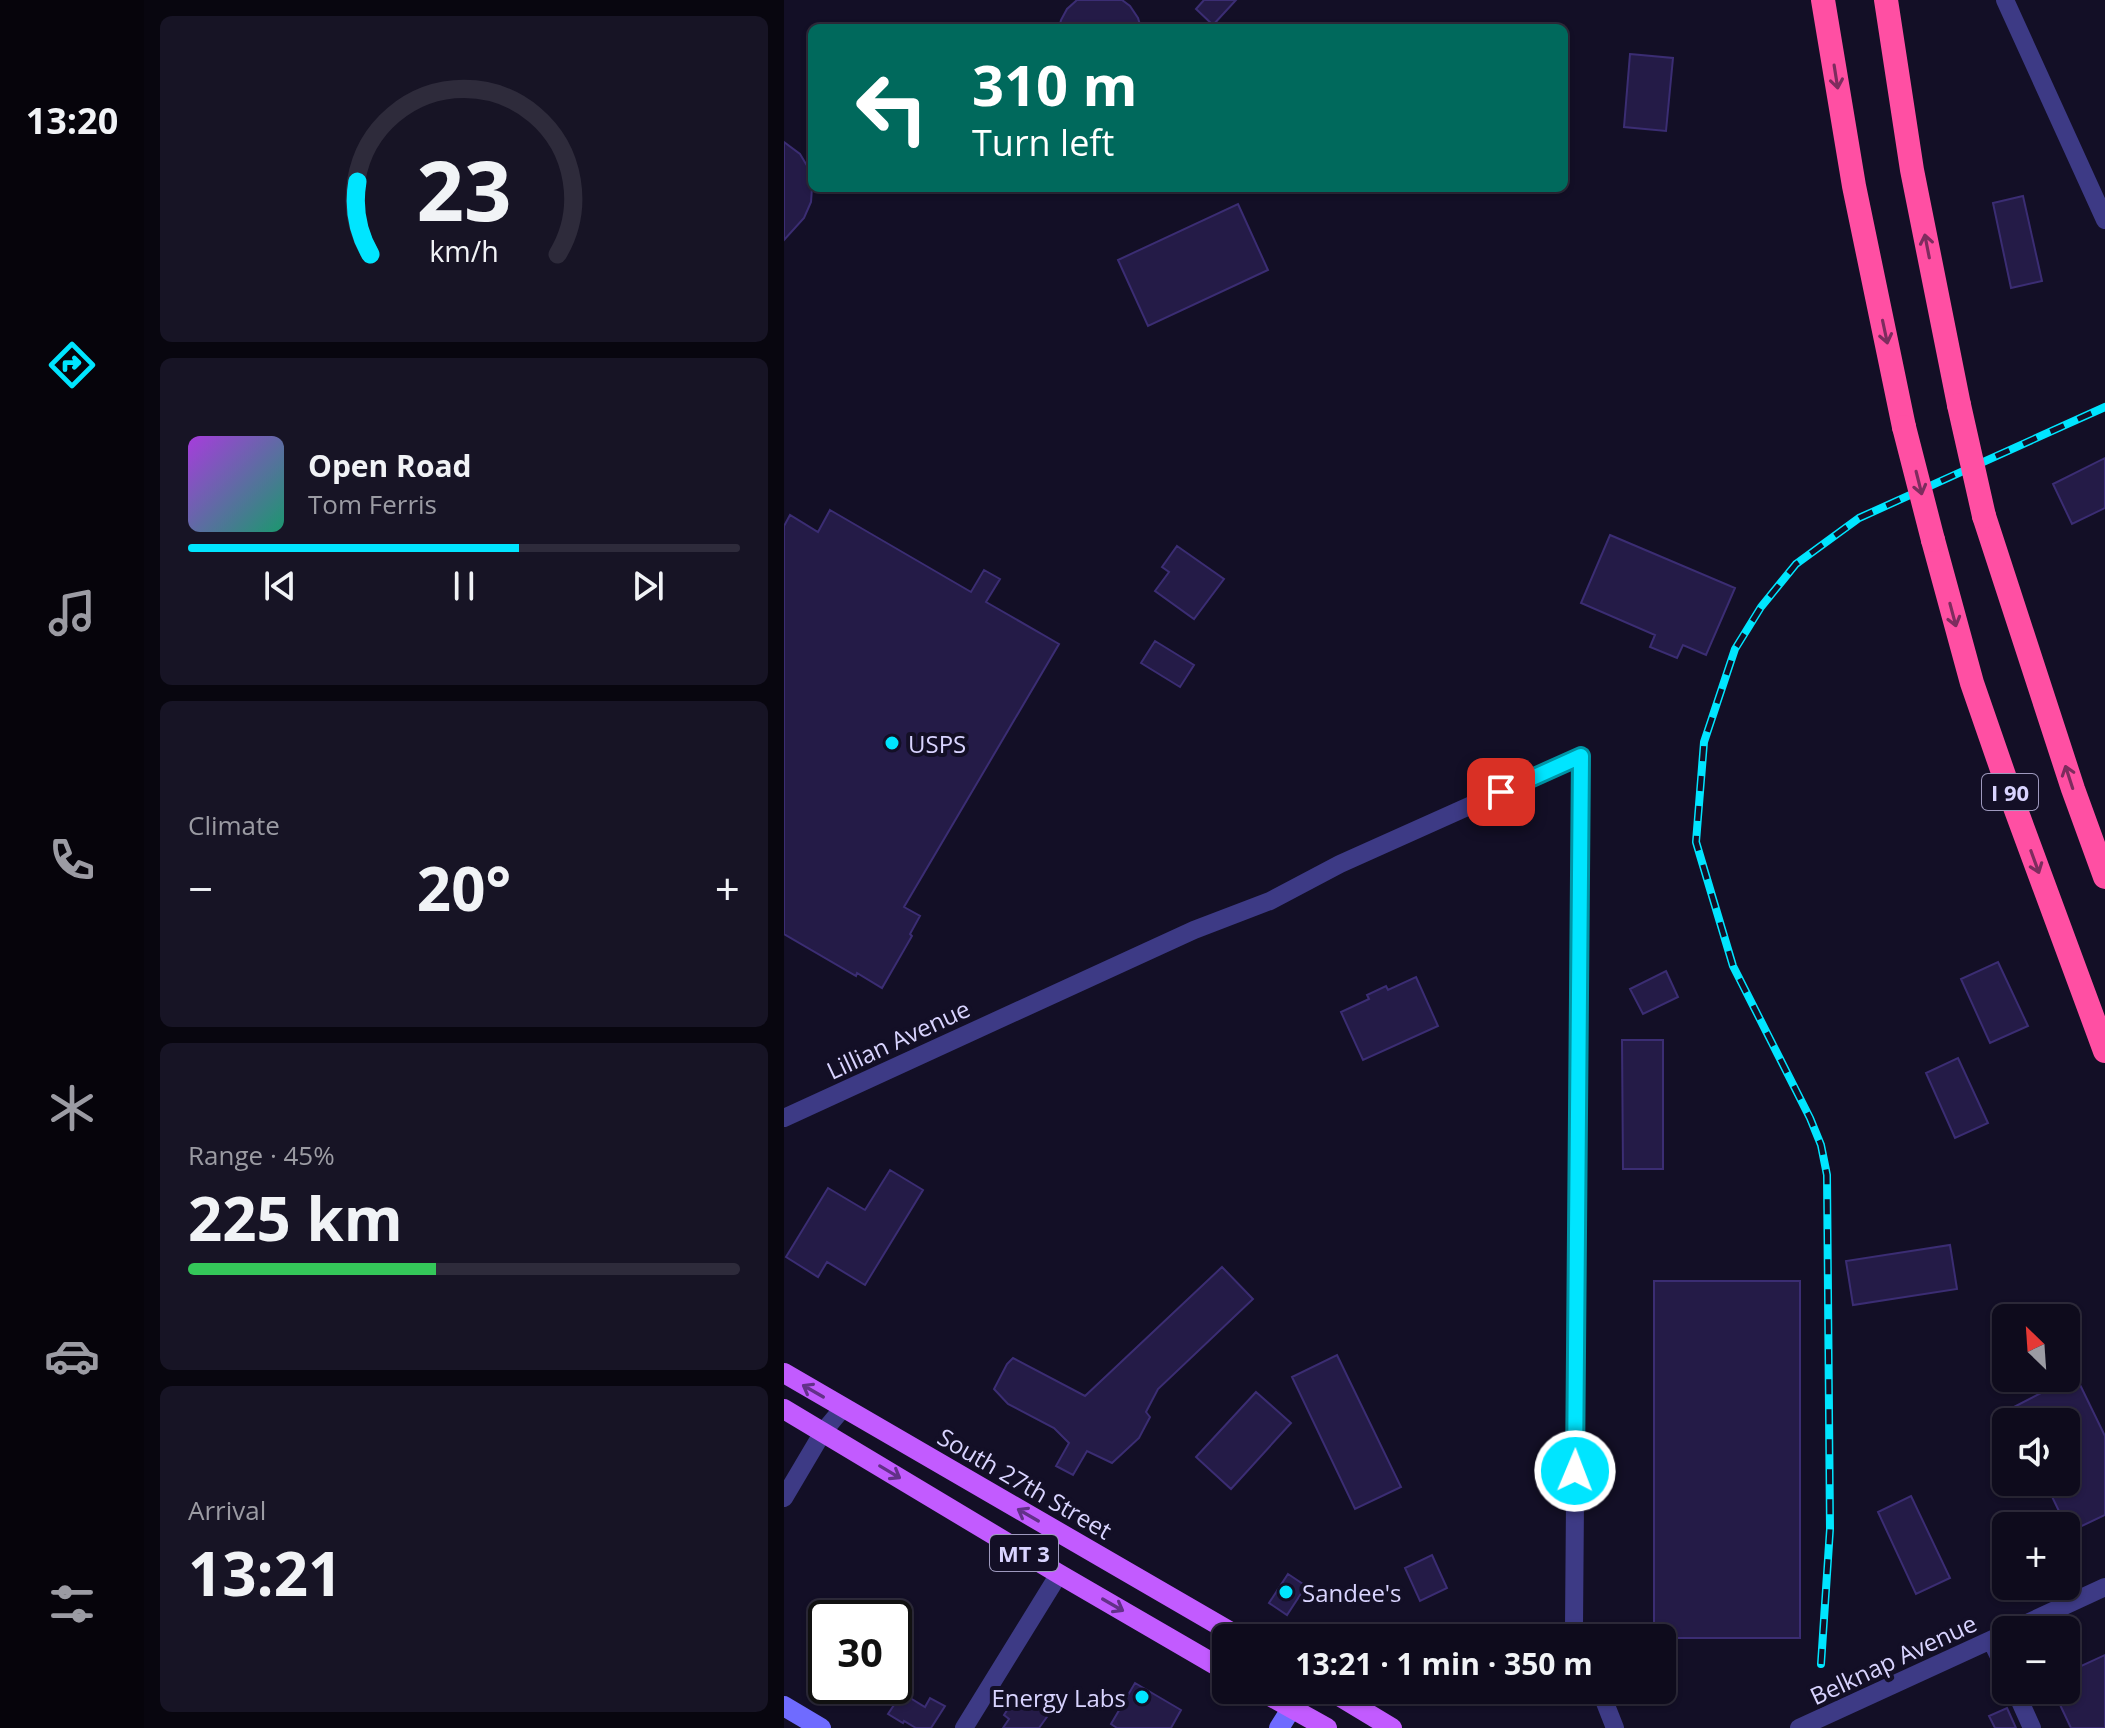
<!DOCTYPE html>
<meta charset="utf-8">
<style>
:root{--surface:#0e0b1c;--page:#171425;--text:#f1f3f6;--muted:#9b9ba3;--line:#2e2b3b;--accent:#00e5ff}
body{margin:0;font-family:"Open Sans",sans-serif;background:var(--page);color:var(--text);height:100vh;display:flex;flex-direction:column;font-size:30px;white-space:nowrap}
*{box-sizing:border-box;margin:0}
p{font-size:26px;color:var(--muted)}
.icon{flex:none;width:44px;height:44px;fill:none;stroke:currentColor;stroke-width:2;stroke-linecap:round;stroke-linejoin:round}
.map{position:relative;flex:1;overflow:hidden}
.side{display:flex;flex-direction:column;gap:16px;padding:16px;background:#08060f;width:640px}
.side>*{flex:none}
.guide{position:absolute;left:24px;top:24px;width:760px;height:168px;border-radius:12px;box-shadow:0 2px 6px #0004,0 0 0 2px var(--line);background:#00695c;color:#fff;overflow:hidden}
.needle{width:52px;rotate:335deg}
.controls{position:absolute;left:1208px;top:1304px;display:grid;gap:16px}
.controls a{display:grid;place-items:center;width:88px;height:88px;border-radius:12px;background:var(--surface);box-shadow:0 2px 6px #0004,0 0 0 2px var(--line);font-size:40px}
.speed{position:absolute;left:24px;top:1600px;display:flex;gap:16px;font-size:40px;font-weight:700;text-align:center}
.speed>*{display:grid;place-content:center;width:104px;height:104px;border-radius:50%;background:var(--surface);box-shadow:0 2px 6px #0004,0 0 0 2px var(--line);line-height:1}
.speed .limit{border:4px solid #111;border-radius:12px;background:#fff;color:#111}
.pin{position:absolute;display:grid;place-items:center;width:68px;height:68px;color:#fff;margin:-34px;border-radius:16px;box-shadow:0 4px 12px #0006}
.me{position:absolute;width:88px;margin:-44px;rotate:1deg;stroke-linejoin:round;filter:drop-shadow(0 0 6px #0008)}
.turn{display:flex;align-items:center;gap:28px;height:168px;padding:0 32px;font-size:36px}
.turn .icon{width:104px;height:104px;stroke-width:2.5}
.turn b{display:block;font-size:56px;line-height:68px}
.big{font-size:60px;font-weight:700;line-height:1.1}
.side .card{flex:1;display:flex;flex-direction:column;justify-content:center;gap:12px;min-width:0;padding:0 28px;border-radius:12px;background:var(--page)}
.side .dial{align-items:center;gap:0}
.dial svg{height:208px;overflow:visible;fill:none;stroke:var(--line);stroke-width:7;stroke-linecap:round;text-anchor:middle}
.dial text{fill:var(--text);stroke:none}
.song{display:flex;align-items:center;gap:24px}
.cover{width:96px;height:96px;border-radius:12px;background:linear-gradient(135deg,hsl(280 70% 55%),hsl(160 70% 35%))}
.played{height:8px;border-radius:4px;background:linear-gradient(90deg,var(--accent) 60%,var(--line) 60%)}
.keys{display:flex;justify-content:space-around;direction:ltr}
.heat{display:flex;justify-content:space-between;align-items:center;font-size:44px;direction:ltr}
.charge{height:12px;border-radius:6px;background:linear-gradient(90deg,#34c759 45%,var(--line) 0)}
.trip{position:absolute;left:428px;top:1624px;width:464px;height:80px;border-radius:12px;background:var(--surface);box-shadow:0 2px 6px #0004,0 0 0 2px var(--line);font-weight:700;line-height:80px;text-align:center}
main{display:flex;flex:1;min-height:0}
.tabs{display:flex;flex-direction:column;width:144px;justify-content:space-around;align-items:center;background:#06040b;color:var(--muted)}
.tabs .icon{width:56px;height:56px}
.tabs .active{color:var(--accent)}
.tabs b{font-size:36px;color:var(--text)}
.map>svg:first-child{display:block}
</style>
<main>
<nav class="tabs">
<b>13:20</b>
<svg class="icon active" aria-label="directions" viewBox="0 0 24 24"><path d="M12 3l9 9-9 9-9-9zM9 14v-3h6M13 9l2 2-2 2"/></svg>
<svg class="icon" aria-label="music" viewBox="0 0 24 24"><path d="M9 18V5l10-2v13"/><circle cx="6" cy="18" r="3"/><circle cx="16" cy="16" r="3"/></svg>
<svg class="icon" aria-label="phone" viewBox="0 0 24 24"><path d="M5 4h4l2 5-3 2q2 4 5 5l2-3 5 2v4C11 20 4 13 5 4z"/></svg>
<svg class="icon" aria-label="climate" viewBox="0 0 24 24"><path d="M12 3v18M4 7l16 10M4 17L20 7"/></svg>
<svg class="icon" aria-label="car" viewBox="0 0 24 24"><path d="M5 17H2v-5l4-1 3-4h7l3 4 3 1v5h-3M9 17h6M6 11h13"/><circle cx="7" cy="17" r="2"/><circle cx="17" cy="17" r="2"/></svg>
<svg class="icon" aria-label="filters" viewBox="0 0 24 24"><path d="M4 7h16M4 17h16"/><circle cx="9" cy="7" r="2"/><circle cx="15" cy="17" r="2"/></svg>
</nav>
<section class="side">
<div class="card dial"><svg viewBox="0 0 100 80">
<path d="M14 69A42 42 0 1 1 86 69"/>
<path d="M14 69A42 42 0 0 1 9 41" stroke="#00e5ff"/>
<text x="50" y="56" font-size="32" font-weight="700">23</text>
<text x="50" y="72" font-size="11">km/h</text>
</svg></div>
<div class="card">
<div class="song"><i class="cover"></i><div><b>Open Road</b><p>Tom Ferris</p></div></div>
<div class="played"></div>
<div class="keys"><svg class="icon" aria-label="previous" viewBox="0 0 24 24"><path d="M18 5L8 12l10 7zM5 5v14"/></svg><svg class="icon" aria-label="pause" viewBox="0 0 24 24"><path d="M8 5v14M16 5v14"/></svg><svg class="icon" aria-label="next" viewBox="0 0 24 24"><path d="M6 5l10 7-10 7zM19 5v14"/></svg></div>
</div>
<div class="card"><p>Climate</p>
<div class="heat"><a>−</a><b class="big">20°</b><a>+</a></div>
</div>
<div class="card"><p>Range · 45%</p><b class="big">225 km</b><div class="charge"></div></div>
<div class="card"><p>Arrival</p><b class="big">13:21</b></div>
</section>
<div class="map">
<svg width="1321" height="1728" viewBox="0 0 1321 1728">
<rect width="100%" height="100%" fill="#130f26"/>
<!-- building -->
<path fill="#241b47" stroke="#3b2d73" stroke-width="2" d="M 293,0 L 338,0 L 346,6 L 354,18 L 357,28 L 275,28 L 277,20 L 283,9 Z
M 420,0 L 452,0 L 429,25 L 412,9 Z
M 846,54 L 889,58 L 882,131 L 840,127 Z
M 0,142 L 16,154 L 25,169 L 28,188 L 27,202 L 20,218 L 0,240 Z
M 1239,196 L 1258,281 L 1227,288 L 1209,203 Z
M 454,204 L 484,270 L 364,326 L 334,260 Z
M 1321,458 L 1321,508 L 1288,524 L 1269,484 Z
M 46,510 L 187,592 L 200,570 L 216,579 L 202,602 L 275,644 L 120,907 L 136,916 L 126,934 L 128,936 L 98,988 L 73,973 L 72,976 L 0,934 L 0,526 L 6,515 L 34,532 Z
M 826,535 L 951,588 L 922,655 L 899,645 L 893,658 L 866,647 L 871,635 L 797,603 Z
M 393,546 L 440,579 L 410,619 L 371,591 L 385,572 L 378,567 Z
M 371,641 L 410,665 L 396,687 L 357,663 Z
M 1214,962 L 1244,1026 L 1206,1043 L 1177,979 Z
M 882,971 L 894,997 L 859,1014 L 846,989 Z
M 632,977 L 654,1026 L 579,1060 L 557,1012 L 585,999 L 583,995 L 602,986 L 604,990 Z
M 838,1040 L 879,1040 L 879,1169 L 839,1169 Z
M 1174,1058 L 1204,1123 L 1171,1138 L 1142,1073 Z
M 106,1170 L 139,1190 L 81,1285 L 43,1262 L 34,1277 L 2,1257 L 44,1188 L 81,1210 Z
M 1166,1245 L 1173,1289 L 1069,1305 L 1062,1261 Z
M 438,1267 L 469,1299 L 374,1389 L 362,1412 L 366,1417 L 355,1438 L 328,1463 L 303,1451 L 289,1475 L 272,1466 L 285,1443 L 270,1428 L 224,1404 L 210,1389 L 223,1364 L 229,1358 L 301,1396 Z
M 870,1281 L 1016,1281 L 1016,1638 L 870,1638 Z
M 553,1355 L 617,1487 L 571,1509 L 508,1377 Z
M 1282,1356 L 1321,1436 L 1321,1515 L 1285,1532 L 1261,1482 L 1282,1482 L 1282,1422 L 1232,1422 L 1226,1409 L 1261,1391 L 1255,1378 L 1282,1378 Z
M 472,1392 L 507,1423 L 447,1489 L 412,1457 Z
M 1127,1496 L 1166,1578 L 1132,1594 L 1094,1512 Z
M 648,1555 L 663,1588 L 636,1601 L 621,1568 Z
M 504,1574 L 522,1586 L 503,1615 L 485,1603 Z
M 1321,1655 L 1321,1728 L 1287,1728 L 1269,1690 L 1282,1690 L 1282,1673 Z
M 351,1683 L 397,1710 L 387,1728 L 333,1728 L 327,1724 Z
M 118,1693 L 141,1707 L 146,1698 L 161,1706 L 147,1728 L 132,1728 L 120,1721 L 119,1723 L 104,1714 Z
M 234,1693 L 265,1714 L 255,1728 L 219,1728 L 225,1719 L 220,1715 Z
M 1223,1708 L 1232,1728 L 1211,1728 L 1205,1716 Z"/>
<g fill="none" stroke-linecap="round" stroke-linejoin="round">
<!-- street -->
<path stroke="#3d3a85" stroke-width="18" d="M 1221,0 L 1321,220
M 0,1118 L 410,930 L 486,901 L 556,864 L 797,756 L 790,1626 L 795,1638
M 0,1498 L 39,1432 L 59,1408
M 1228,1630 L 1321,1587
M 1207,1640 L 1222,1671
M 816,1690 L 831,1728
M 1231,1690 L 1248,1728
M 180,1728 L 275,1574
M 1015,1728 L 1222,1633"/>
<!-- secondary -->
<path stroke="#6f6bff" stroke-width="20" d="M 0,1706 L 37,1728
M 495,1728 L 519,1690"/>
<!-- primary -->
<path stroke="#c25bff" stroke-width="20" d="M 0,1373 L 457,1638
M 0,1409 L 275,1574 L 442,1671
M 475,1690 L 543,1728
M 545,1690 L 608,1728"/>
<!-- highway -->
<path stroke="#ff4fa3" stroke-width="24" d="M 1039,0 L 1070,186 L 1120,427
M 1102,0 L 1128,170 L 1175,405
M 1200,516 L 1289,789 L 1321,877
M 1149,540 L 1188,683 L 1232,810 L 1321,1051"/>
<!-- rail casing -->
<g stroke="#00e5ff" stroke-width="8">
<path id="rail" d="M 1037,1664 L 1046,1529 L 1043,1175 L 1037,1145 L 1026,1118 L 949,966 L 912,842 L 920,742 L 951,649 L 977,607 L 1012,564 L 1075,518 L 1321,407"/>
</g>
<!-- rail -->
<use href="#rail" stroke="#130f26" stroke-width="5" stroke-dasharray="15" stroke-linecap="butt"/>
<!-- highway-bridge -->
<path stroke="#ff4fa3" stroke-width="24" d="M 1175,405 L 1200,516
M 1120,427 L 1149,540"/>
</g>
<!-- one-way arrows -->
<defs><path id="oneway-shaft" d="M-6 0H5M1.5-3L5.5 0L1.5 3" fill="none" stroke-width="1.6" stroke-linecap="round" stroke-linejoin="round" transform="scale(2)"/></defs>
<g stroke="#7d2c5e">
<use href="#oneway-shaft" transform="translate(1052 77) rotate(81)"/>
<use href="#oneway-shaft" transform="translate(1143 246) rotate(-101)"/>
<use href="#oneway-shaft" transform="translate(1101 332) rotate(78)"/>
<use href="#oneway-shaft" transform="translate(1135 483) rotate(76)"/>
<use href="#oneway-shaft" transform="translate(1169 615) rotate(75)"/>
<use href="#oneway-shaft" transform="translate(1285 777) rotate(-108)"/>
<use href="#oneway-shaft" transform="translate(1251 862) rotate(70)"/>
</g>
<g stroke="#623188">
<use href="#oneway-shaft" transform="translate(29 1391) rotate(-150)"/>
<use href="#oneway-shaft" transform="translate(106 1472) rotate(31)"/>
<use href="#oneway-shaft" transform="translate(244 1515) rotate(-150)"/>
<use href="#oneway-shaft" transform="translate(329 1605) rotate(30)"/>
</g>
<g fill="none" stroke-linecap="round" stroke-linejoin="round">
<!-- route casing -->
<g stroke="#0095a6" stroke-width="20">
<path id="route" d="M 717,792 L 797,756 L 791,1471"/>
</g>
<!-- route -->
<use href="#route" stroke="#00e5ff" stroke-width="14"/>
</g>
<!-- markers -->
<g fill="#00e5ff" stroke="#130f26" stroke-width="3">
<circle cx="108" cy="743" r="8"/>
<circle cx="502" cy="1592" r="8"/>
<circle cx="358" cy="1697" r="8"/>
</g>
<g text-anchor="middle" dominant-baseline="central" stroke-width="8" stroke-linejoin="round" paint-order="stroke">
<!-- shield labels -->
<g fill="#130f26" stroke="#9e99be" stroke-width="2">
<rect x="1198" y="774" width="56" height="36" rx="6"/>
<rect x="206" y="1535" width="68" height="36" rx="6"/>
</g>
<g font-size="22" font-weight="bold" fill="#d9d4ff">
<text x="1226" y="792">I 90</text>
<text x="240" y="1553">MT 3</text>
</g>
<!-- poi labels -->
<g font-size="24" fill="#d9d4ff" stroke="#130f26" text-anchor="start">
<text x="124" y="743">USPS</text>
<text x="518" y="1592">Sandee's</text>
<text x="342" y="1697" text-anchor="end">Energy Labs</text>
</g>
<!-- street labels -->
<g font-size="24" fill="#d9d4ff" stroke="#130f26">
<text transform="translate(114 1039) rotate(-25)">Lillian Avenue</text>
<text transform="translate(241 1483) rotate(30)">South 27th Street</text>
<text transform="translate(1109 1659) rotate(-25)">Belknap Avenue</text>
</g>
</g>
</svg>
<div class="controls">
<a><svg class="needle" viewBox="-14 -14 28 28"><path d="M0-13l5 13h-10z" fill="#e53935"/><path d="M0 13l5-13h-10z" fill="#9b9ba3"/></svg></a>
<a><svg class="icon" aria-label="sound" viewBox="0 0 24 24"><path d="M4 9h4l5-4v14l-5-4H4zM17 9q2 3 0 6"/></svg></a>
<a>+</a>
<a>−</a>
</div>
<div class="speed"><div class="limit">30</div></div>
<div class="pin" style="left:717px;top:792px;background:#d93025"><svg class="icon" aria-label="arrive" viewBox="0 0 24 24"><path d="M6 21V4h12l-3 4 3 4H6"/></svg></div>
<svg class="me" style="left:791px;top:1471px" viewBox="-20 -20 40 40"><circle r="17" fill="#00e5ff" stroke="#fff" stroke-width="3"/><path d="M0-11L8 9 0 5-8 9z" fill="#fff"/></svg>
<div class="trip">13:21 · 1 min · 350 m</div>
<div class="guide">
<div class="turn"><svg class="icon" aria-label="left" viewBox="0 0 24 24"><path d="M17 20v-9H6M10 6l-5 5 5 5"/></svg><div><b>310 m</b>Turn left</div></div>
</div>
</div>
</main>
